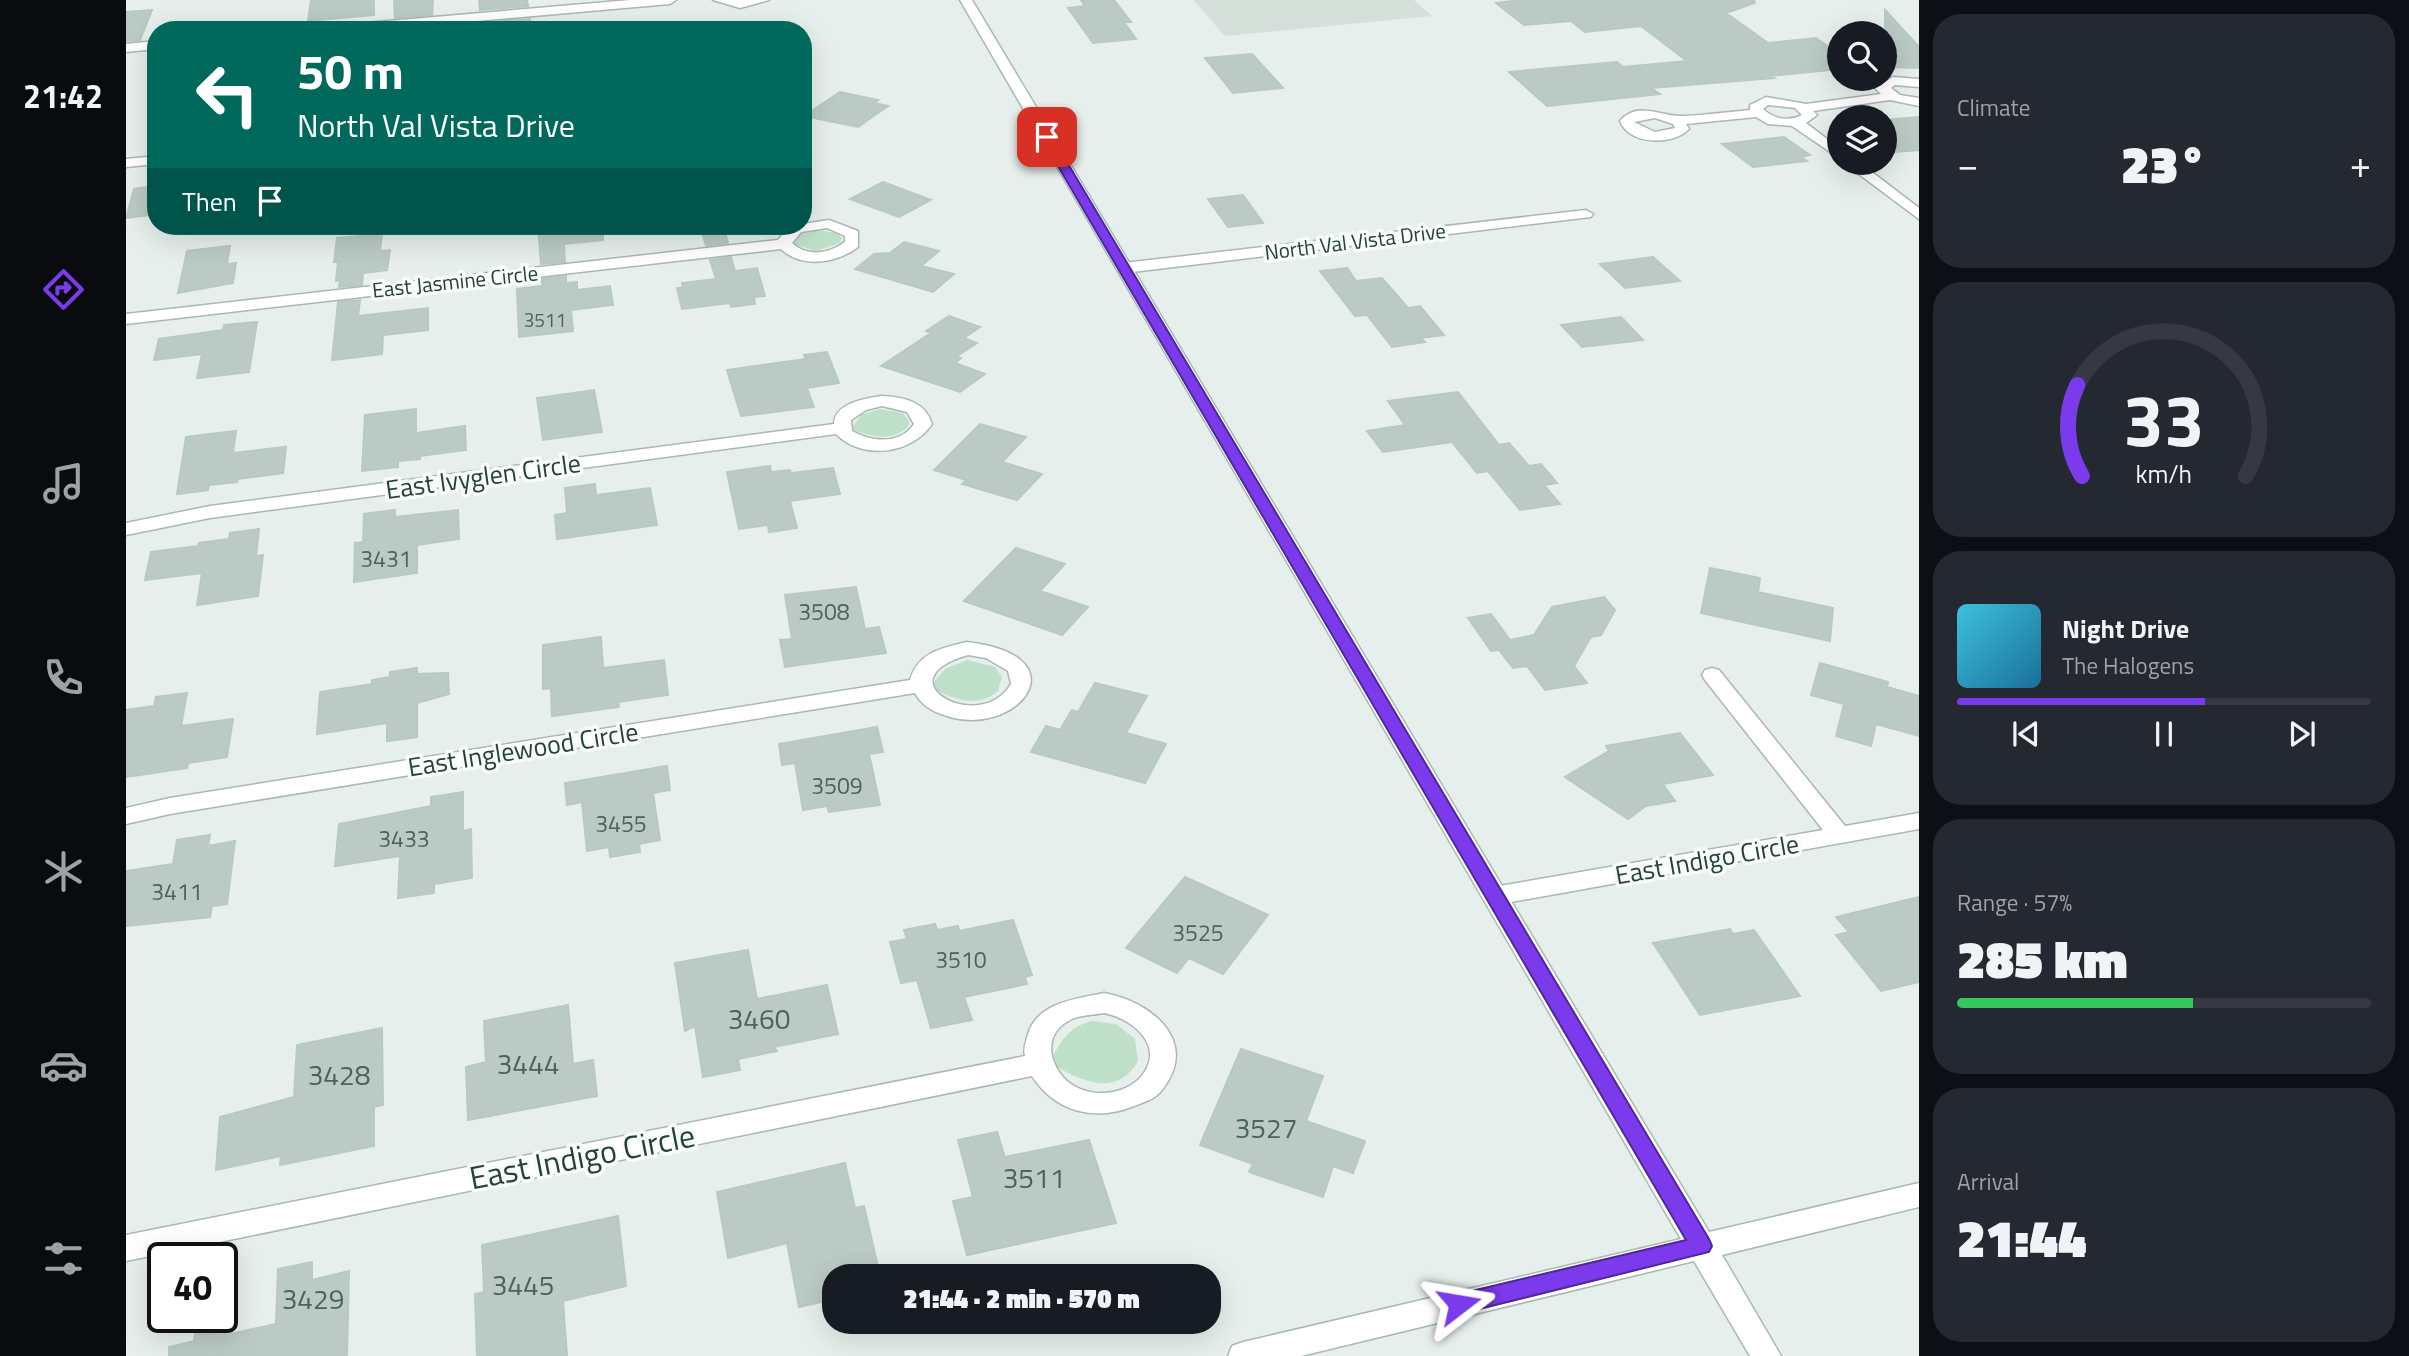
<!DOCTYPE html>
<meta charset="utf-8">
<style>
:root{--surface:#171b24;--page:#242831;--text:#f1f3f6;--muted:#9ea1a6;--line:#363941;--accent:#7c3aed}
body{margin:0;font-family:"Titillium Web",sans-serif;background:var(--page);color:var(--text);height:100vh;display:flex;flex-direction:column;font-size:26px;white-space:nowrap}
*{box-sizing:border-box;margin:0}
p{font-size:23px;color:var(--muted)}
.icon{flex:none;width:38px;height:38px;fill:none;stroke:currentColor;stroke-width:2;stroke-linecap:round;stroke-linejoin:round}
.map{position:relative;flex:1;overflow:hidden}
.drawer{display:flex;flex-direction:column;gap:14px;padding:14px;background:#0d0f14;width:490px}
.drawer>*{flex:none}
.guide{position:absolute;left:21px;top:21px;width:665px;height:214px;border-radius:28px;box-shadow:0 7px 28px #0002;background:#00695c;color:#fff;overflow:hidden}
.tools{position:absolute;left:1701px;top:21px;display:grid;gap:14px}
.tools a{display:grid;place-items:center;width:70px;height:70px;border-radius:50%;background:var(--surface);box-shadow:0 7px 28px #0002;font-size:35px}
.speed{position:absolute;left:21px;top:1242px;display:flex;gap:14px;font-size:35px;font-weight:700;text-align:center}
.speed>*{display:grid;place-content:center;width:91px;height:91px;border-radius:50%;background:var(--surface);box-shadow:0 7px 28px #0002;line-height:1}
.speed .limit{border:4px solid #111;border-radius:10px;background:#fff;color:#111}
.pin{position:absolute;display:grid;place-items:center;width:60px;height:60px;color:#fff;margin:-30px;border-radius:14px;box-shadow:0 4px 10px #0006}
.me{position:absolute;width:77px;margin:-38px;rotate:76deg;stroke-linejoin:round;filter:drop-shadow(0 0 5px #0008)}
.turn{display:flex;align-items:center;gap:24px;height:147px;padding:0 35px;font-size:32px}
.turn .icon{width:91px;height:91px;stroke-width:2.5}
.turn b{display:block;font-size:49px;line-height:60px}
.then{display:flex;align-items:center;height:66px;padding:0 35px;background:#0003;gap:14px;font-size:26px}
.big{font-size:52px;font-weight:800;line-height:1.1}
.drawer .widget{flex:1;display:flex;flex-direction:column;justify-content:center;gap:10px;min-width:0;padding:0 24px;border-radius:28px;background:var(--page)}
.drawer .dial{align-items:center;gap:0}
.dial svg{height:182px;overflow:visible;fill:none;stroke:var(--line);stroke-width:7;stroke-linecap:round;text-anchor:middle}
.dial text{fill:var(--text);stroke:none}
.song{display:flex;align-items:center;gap:21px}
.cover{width:84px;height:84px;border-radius:10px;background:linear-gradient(135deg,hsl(190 70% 55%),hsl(200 70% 35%))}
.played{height:7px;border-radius:4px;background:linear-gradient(90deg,var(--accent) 60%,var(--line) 60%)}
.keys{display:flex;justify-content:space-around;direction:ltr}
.heat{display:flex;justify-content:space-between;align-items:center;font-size:38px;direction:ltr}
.charge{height:10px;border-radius:5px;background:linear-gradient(90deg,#34c759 57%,var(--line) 0)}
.trip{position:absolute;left:696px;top:1264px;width:399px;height:70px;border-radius:28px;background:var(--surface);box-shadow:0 7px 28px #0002;font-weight:800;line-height:70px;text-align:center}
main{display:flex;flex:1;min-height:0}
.dock{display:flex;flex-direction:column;width:126px;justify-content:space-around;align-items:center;background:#090b0e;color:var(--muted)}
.dock .icon{width:49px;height:49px}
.dock .current{color:var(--accent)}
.dock b{font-size:32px;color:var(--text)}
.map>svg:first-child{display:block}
</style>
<main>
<nav class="dock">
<b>21:42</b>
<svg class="icon current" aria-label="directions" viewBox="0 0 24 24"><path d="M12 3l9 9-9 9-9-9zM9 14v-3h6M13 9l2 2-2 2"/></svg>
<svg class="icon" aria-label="music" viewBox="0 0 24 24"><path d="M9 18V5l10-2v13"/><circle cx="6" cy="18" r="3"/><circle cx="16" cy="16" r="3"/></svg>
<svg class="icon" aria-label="phone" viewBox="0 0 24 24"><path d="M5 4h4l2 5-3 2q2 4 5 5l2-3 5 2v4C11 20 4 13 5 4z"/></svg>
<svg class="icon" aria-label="climate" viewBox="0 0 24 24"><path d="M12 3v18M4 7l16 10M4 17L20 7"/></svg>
<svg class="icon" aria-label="car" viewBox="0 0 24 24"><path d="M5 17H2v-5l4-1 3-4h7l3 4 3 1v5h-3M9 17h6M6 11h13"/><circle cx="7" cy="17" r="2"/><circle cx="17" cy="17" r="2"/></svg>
<svg class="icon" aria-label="filters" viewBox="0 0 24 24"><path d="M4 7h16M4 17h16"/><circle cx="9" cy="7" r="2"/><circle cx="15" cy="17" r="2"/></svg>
</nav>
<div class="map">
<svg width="1793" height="1356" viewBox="0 0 1793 1356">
<rect width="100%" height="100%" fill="#e6efeb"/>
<!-- built -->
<path fill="#d4dfda" d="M 1067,0 L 1288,0 L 1306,16 L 1099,36 Z"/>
<!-- green -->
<path fill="#bfe0c8" d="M 691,230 L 711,233 L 716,238 L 714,243 L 690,251 L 664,243 L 675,234 Z
M 754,409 L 777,413 L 783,421 L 782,427 C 764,443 745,436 725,429 L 735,415 Z
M 841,660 L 869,667 L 876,677 L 872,691 C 851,709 829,699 807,689 L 805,686 L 819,669 Z
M 966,1021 L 990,1024 L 1009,1039 L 1012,1061 C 991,1098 956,1081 927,1065 L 925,1060 C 935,1040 944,1026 966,1021 Z"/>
<!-- building -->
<path fill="#bbcac4" stroke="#b8c9c2" stroke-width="2" d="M 185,0 L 248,0 L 248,15 L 182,21 Z
M 268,0 L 307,0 L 306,15 L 269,18 Z
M 353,0 L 401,0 L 402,6 L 354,10 Z
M 955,0 L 988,0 L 1005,22 L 998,22 L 1010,39 L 967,43 L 942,8 L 959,6 Z
M 1396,0 L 1628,0 L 1629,3 L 1600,13 L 1642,43 L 1690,38 L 1713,54 L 1713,69 L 1644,76 L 1648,78 L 1525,88 L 1534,94 L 1421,106 L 1383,72 L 1491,62 L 1497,67 L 1561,61 L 1515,26 L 1459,32 L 1445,21 L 1398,25 L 1370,3 Z
M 26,10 L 14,40 L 0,41 L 0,12 Z
M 1759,10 L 1793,47 L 1793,68 L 1759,67 Z
M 404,19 L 405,30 L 354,30 L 354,23 Z
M 1126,54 L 1157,88 L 1107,93 L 1079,58 Z
M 714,92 L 752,100 L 748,103 L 762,106 L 732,127 L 678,116 Z
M 1793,117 L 1793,150 L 1759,153 L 1759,120 Z
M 1658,137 L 1684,155 L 1675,157 L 1681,161 L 1627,167 L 1596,144 Z
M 757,182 L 805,200 L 773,217 L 724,199 Z
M 30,186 L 24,215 L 0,218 L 8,189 Z
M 1117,195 L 1137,223 L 1102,227 L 1082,199 Z
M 412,226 L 477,226 L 477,240 L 438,244 L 439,262 L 415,264 Z
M 574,226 L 597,226 L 602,243 L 580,246 Z
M 256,234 L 254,251 L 264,250 L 261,270 L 237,273 L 236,285 L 213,287 L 214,280 L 210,281 L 212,262 L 208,262 L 211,238 Z
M 778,242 L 813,251 L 795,266 L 828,274 L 807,292 L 729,269 L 748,254 L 764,253 Z
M 104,246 L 101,264 L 110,263 L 107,283 L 52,293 L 61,251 Z
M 605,257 L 609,271 L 631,268 L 639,296 L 628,297 L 629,304 L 605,307 L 604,303 L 556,309 L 551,288 L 557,288 L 556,283 L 590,279 L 584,260 Z
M 1527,257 L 1554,281 L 1499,288 L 1474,264 Z
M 1221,268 L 1230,281 L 1256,278 L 1282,308 L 1294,306 L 1318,335 L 1295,338 L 1299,342 L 1266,347 L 1241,315 L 1229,316 L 1194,271 Z
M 440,276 L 440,283 L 451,282 L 451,290 L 484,286 L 487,305 L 445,310 L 447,331 L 393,337 L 391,289 L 416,286 L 416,279 Z
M 234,300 L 232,316 L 302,308 L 302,330 L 257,335 L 256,354 L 206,360 L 212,302 Z
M 823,316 L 854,327 L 838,338 L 851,343 L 830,357 L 835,358 L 829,363 L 859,374 L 834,392 L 755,366 L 805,333 L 800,331 Z
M 1495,317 L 1517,340 L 1456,347 L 1435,325 Z
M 131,322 L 123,372 L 71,378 L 76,354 L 28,360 L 33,339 L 97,330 L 98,325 Z
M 701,352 L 713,383 L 681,388 L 688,407 L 615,416 L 601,370 L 680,359 L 678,355 Z
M 468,390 L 476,432 L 417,440 L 411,398 Z
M 1332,392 L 1373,445 L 1383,443 L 1403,466 L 1415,464 L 1431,483 L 1418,485 L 1434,504 L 1394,510 L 1362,471 L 1351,473 L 1326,442 L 1257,452 L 1241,431 L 1279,425 L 1262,401 Z
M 290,409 L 290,433 L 339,426 L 340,450 L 294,456 L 294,459 L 272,461 L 272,467 L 236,471 L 239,415 Z
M 854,424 L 900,437 L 876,462 L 916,474 L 891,500 L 836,484 L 840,480 L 808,470 Z
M 110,431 L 107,453 L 160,447 L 157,473 L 112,479 L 111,482 L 83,485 L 82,490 L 51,494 L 60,437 Z
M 644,466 L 645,472 L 664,470 L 665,473 L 707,468 L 714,494 L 664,501 L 671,528 L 643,532 L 642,525 L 613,529 L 601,472 Z
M 469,484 L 470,495 L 524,488 L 531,525 L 431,539 L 429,515 L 441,513 L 439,488 Z
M 269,510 L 269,517 L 332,510 L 333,539 L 291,545 L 291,573 L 228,582 L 229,543 L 237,542 L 238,514 Z
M 133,529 L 130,556 L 137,555 L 132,596 L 71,605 L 76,573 L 19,580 L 25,552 L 72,546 L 73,543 L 103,539 L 104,533 Z
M 890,548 L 939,564 L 914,591 L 962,607 L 936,635 L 838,601 Z
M 1584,568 L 1634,578 L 1632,592 L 1707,608 L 1704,641 L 1575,613 Z
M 730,587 L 739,629 L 753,627 L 760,653 L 659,667 L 654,640 L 666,639 L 659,595 Z
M 1478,597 L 1489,610 L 1475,635 L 1465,637 L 1448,666 L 1461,683 L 1419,690 L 1401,666 L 1387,668 L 1373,650 L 1365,651 L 1342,618 L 1365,614 L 1384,640 L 1408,635 L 1426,607 Z
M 475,637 L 477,668 L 538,660 L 542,695 L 492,702 L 493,707 L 426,716 L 425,688 L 417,689 L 417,645 Z
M 1694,663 L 1762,682 L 1761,687 L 1793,696 L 1793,736 L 1750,724 L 1745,746 L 1710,736 L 1718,704 L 1685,695 Z
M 291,668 L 291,674 L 322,673 L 323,694 L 291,703 L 291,737 L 261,741 L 261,723 L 191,734 L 194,692 L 246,684 L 246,680 L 264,677 L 264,672 Z
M 969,683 L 1021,696 L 1000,733 L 1040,744 L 1019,783 L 905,752 L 920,726 L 934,730 L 946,710 L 952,712 Z
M 61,693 L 55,726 L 107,719 L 101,757 L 62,763 L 61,768 L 0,777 L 0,710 L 28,706 L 30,697 Z
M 751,727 L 757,752 L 743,754 L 754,805 L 703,812 L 701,806 L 677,810 L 669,763 L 656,765 L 653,744 Z
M 1554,733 L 1587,775 L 1537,784 L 1549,801 L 1520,806 L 1502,819 L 1439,777 L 1483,751 L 1480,746 Z
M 541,766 L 544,790 L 527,793 L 534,840 L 513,844 L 514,852 L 484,857 L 483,847 L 461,851 L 456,802 L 441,805 L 439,783 Z
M 337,792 L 337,831 L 345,829 L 346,878 L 308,884 L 308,893 L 272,898 L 274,856 L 209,866 L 213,824 L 305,806 L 305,797 Z
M 84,835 L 82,846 L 109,841 L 101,904 L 86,906 L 84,917 L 0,926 L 0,871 L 47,864 L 51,840 Z
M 1059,877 L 1142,915 L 1097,974 L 1063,958 L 1051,973 L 1000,948 Z
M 1793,897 L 1793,982 L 1755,991 L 1710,935 L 1723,932 L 1710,917 Z
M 887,920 L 906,975 L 899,977 L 901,984 L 838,997 L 846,1020 L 805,1028 L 791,980 L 775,983 L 764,942 L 781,939 L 778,930 L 809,924 L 811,930 L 832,926 L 833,931 Z
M 1604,929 L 1607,934 L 1628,930 L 1674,996 L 1574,1015 L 1527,943 Z
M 622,950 L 631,999 L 701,985 L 712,1034 L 648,1047 L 651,1051 L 612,1059 L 614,1070 L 577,1077 L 569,1026 L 559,1031 L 549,963 Z
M 442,1005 L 447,1064 L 467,1060 L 471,1096 L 342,1120 L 340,1067 L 360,1062 L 358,1021 Z
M 256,1028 L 257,1105 L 248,1107 L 248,1146 L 154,1165 L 155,1156 L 90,1170 L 94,1117 L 168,1097 L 171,1045 Z
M 1115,1049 L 1197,1076 L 1180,1121 L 1239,1141 L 1227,1173 L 1207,1166 L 1197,1197 L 1123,1172 L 1127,1164 L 1074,1145 Z
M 871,1132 L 879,1157 L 963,1140 L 990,1223 L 841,1255 L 827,1201 L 847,1197 L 832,1140 Z
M 719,1163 L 729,1208 L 738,1206 L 753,1271 L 733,1276 L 709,1276 L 709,1299 L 673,1307 L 661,1243 L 602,1258 L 591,1192 Z
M 492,1216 L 500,1286 L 437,1301 L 441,1356 L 351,1356 L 349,1294 L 358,1292 L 356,1245 Z
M 186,1262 L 186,1280 L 223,1271 L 221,1356 L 43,1356 L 43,1347 L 68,1341 L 70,1323 L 101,1317 L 99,1335 L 150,1324 L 152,1269 Z"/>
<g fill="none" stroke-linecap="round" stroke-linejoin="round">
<!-- street casing -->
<g stroke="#a8b8b2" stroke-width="3">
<path id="street" d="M 504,0 L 550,0 L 544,4 L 248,30 L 198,30 L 204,26 Z
M 587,0 L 643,0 L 614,8 Z
M 30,41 L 30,49 L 0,52 L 0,44 Z
M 1767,77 L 1793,79 L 1793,87 L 1769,85 L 1765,88 L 1774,95 L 1793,98 L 1793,106 L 1764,100 L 1687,111 L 1691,115 L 1680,123 L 1713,148 L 1713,158 L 1666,126 L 1642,124 L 1630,117 L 1560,124 L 1563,129 C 1547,146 1503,145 1494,121 C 1512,100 1535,117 1557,116 C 1579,115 1601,112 1624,110 L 1624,105 L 1640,97 L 1680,104 L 1755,94 L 1749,88 ZM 1642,105 L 1669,108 L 1676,115 C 1662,122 1648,119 1637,109 ZM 1529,118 L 1547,124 L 1549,128 L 1529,132 L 1508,122 Z
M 30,156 L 30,164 L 0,167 L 0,159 Z
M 1718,163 L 1734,163 L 1793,208 L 1793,219 Z
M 1460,210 L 1467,214 L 1465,217 L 998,273 L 990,268 L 998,263 Z
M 703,220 L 732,231 L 732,247 C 711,263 676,269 655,249 L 0,324 L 0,314 L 652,240 L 664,226 ZM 701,228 L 719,236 L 719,242 C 703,254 681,257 666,243 L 675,232 Z
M 756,396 C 777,397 799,401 806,424 C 786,454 737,461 710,434 L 84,518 L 0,535 L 0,523 L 84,506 L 708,424 C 708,403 740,398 756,396 ZM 756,406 L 781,412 L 788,424 C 774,445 746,442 726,431 L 725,420 L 740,410 Z
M 841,642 C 960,656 889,741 818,715 C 805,711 795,704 789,693 L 44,814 L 0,824 L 0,808 L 44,798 L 784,680 C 792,652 816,648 841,642 ZM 842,655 L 860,658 L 882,671 L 885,684 C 854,736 754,680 842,655 Z
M 1586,668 L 1593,670 L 1719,826 L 1793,813 L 1793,829 L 1368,905 L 1360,902 L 1356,896 L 1360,890 L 1368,887 L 1697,830 L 1579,680 L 1576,675 L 1579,670 Z
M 978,993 C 1024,1001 1075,1041 1036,1090 C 1029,1099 1019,1102 1008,1106 C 969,1122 929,1112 906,1076 L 0,1261 L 0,1235 L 899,1056 C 897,1048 900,1042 902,1034 C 912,1002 950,999 978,993 ZM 978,1013 C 1004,1018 1038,1043 1018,1073 C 1000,1099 956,1099 937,1077 C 920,1057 920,1031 946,1019 C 955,1015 968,1015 978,1013 Z"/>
</g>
<!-- secondary casing -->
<g stroke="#a4bbb3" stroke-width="3">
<path id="secondary" d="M 834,0 L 846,0 L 1583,1232 L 1793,1183 L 1793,1207 L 1596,1255 L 1655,1356 L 1624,1356 L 1568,1261 L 1175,1356 L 1102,1356 L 1106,1346 L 1117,1342 L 1555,1239 Z"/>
</g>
<!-- street -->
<use href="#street" fill="#fff" fill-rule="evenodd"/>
<!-- secondary -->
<use href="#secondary" fill="#fff" fill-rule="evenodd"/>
</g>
<!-- route -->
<path fill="#7c3aed" stroke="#51269a" stroke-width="2" d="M 921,134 L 926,137 L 1583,1239 L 1586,1246 L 1583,1252 L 1333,1314 L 1325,1311 L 1322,1304 L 1325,1297 L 1333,1294 L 1560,1240 L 915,137 Z"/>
<g text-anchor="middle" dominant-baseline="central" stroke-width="7" stroke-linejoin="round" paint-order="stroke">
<!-- far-number labels -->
<g font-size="19" fill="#4a645c">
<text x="419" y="319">3511</text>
</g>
<!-- far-street labels -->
<g font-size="21" fill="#24423a" stroke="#f7fbf9">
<text transform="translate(1229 241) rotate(-7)">North Val Vista Drive</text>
<text transform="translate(329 281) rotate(-6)">East Jasmine Circle</text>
</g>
<!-- number labels -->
<g font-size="23" fill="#4a645c">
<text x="260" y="558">3431</text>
<text x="698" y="611">3508</text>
<text x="711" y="785">3509</text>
<text x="495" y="823">3455</text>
<text x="278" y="838">3433</text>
<text x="51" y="891">3411</text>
<text x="1072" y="932">3525</text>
<text x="835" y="959">3510</text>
</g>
<!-- street labels -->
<g font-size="26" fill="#24423a" stroke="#f7fbf9">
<text transform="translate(357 476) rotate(-8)">East Ivyglen Circle</text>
<text transform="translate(397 749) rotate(-9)">East Inglewood Circle</text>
<text transform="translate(1581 859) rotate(-10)">East Indigo Circle</text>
</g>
<!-- near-number labels -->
<g font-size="28" fill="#4a645c">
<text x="633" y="1018">3460</text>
<text x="402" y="1063">3444</text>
<text x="213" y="1074">3428</text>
<text x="1140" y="1127">3527</text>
<text x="908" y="1177">3511</text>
<text x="397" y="1284">3445</text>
<text x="187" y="1298">3429</text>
</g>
<!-- near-street labels -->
<g font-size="32" fill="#24423a" stroke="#f7fbf9">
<text transform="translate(456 1156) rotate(-11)">East Indigo Circle</text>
</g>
</g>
</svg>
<div class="tools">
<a><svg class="icon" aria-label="search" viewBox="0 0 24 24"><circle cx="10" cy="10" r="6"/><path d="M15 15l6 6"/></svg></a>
<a><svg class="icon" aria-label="layers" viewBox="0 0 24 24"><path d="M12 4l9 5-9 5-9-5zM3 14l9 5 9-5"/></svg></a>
</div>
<div class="speed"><div class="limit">40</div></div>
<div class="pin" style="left:921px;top:137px;background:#d93025"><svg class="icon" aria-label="arrive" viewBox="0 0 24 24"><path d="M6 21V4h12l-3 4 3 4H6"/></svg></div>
<svg class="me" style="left:1333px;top:1304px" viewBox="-20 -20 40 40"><path d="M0-17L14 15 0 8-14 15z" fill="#7c3aed" stroke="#fff" stroke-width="4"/></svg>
<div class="trip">21:44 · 2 min · 570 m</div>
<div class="guide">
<div class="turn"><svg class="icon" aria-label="left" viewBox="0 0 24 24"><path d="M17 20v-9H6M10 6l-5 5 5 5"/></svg><div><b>50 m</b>North Val Vista Drive</div></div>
<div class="then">Then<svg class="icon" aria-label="arrive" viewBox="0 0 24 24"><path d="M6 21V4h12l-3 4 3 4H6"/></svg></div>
</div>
</div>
<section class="drawer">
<div class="widget"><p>Climate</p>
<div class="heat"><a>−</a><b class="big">23°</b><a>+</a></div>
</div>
<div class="widget dial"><svg viewBox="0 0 100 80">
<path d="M14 69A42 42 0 1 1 86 69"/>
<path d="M14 69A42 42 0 0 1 12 29" stroke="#7c3aed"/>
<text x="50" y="56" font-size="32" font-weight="700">33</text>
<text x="50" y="72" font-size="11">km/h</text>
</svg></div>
<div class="widget">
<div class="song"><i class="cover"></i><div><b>Night Drive</b><p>The Halogens</p></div></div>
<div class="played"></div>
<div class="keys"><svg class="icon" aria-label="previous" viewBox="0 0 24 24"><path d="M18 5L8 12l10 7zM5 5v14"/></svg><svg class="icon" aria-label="pause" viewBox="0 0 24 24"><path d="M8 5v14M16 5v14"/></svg><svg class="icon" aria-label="next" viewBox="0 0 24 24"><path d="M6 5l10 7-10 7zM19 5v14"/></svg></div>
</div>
<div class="widget"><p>Range · 57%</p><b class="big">285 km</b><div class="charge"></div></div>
<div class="widget"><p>Arrival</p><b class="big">21:44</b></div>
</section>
</main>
